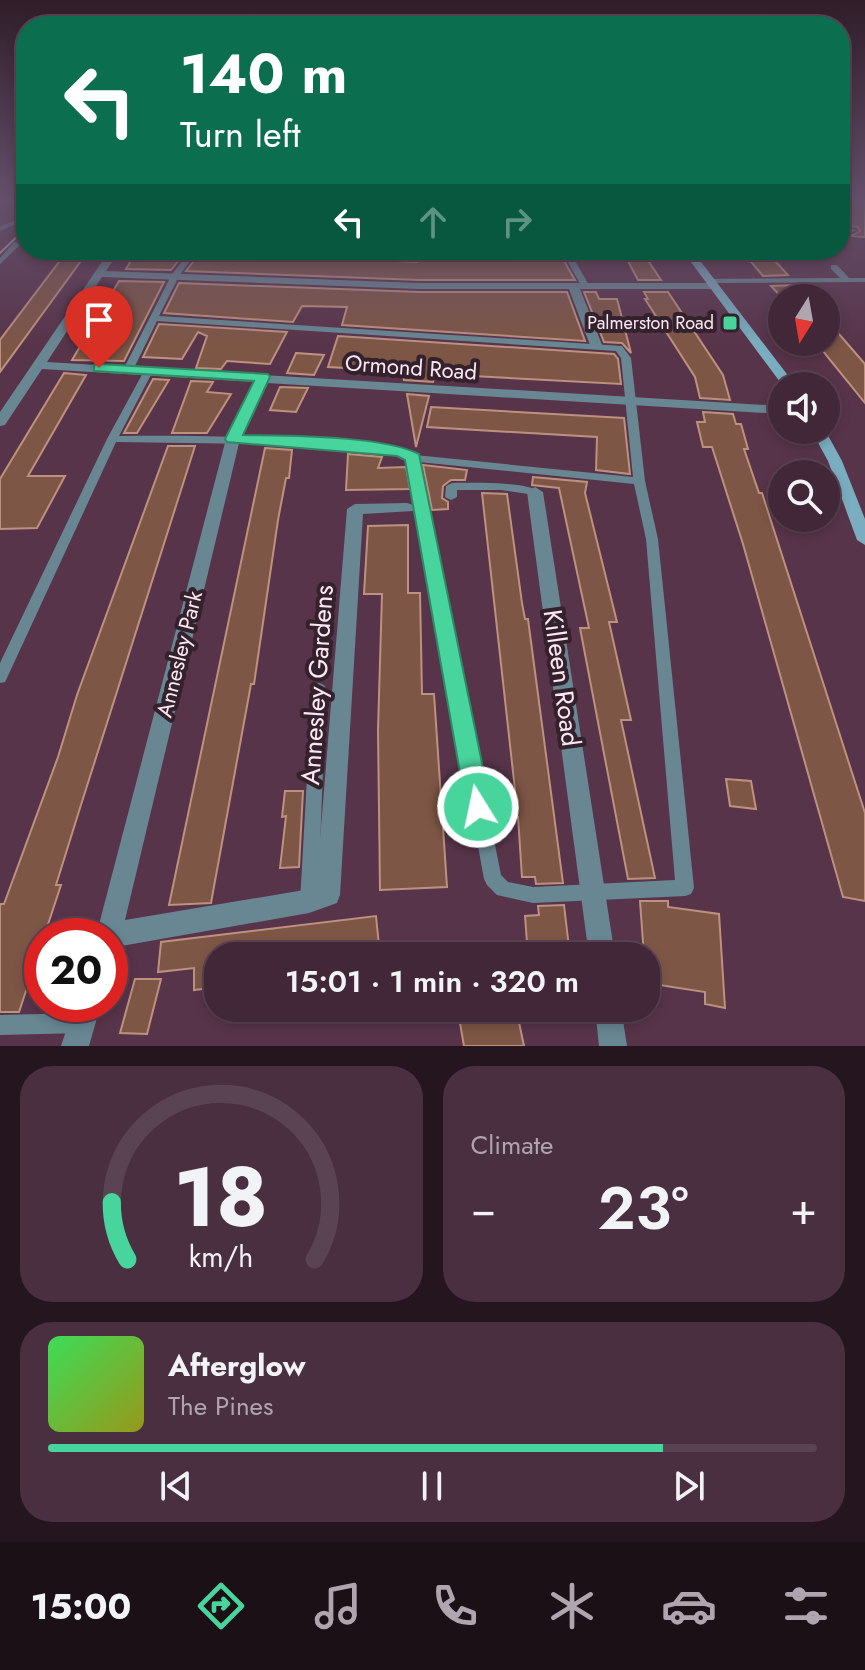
<!DOCTYPE html>
<meta charset="utf-8">
<style>
:root{--surface:#422738;--page:#492f40;--text:#f1f3f6;--muted:#aea5ae;--line:#5a4453;--accent:#48d49d}
body{margin:0;font-family:Jost,sans-serif;background:var(--page);color:var(--text);height:100vh;display:flex;flex-direction:column;font-size:30px;white-space:nowrap}
*{box-sizing:border-box;margin:0}
p{font-size:26px;color:var(--muted)}
.icon{flex:none;width:44px;height:44px;fill:none;stroke:currentColor;stroke-width:2;stroke-linecap:round;stroke-linejoin:round}
.map{position:relative;height:1046px;overflow:hidden}
.side{display:flex;flex-direction:column;gap:20px;padding:20px;background:#24151f;flex:1}
.side>*{flex:none}
.banner{position:absolute;left:16px;top:16px;width:834px;height:244px;border-radius:32px;box-shadow:0 4px 12px #0003,0 0 0 2px var(--line);background:#0b6e4f;color:#fff;overflow:hidden}
.needle{width:52px;rotate:191deg}
.controls{position:absolute;left:768px;top:284px;display:grid;gap:16px}
.controls a{display:grid;place-items:center;width:72px;height:72px;border-radius:50%;background:var(--surface);box-shadow:0 4px 12px #0003,0 0 0 2px var(--line);font-size:40px}
.speed{position:absolute;left:24px;top:918px;display:flex;gap:16px;font-size:40px;font-weight:700;text-align:center}
.speed>*{display:grid;place-content:center;width:104px;height:104px;border-radius:50%;background:var(--surface);box-shadow:0 4px 12px #0003,0 0 0 2px var(--line);line-height:1}
.speed .limit{border:12px solid #d22;background:#fff;color:#111}
.pin{position:absolute;display:grid;place-items:center;width:68px;height:68px;color:#fff;margin:-82px -34px;border-radius:50% 50% 50% 0;rotate:-45deg;box-shadow:0 0 8px #0007}
.pin .icon{rotate:45deg}
.me{position:absolute;width:88px;margin:-44px;rotate:350deg;stroke-linejoin:round;filter:drop-shadow(0 0 6px #0008)}
.turn{display:flex;align-items:center;gap:28px;height:168px;padding:0 32px;font-size:36px}
.turn .icon{width:104px;height:104px;stroke-width:2.5}
.turn b{display:block;font-size:56px;line-height:68px}
.lanes{display:flex;align-items:center;height:76px;padding:0 32px;background:#0003;justify-content:center;gap:40px;direction:ltr}
.lanes .off{opacity:.35}
.big{font-size:60px;font-weight:600;line-height:1.1}
.side .card{flex:1;display:flex;flex-direction:column;justify-content:center;gap:12px;min-width:0;padding:0 28px;border-radius:32px;background:var(--page)}
.side .dial{align-items:center;gap:0}
.dial svg{height:208px;overflow:visible;fill:none;stroke:var(--line);stroke-width:7;stroke-linecap:round;text-anchor:middle}
.dial text{fill:var(--text);stroke:none}
.song{display:flex;align-items:center;gap:24px}
.cover{width:96px;height:96px;border-radius:12px;background:linear-gradient(135deg,hsl(130 70% 55%),hsl(60 70% 35%))}
.played{height:8px;border-radius:4px;background:linear-gradient(90deg,var(--accent) 80%,var(--line) 80%)}
.keys{display:flex;justify-content:space-around;direction:ltr}
.heat{display:flex;justify-content:space-between;align-items:center;font-size:44px;direction:ltr}
.side .tiles{flex:1;display:grid;gap:20px;grid-template-columns:1fr 1fr}
.card:last-child{grid-column:span 2}
.trip{position:absolute;left:204px;top:942px;width:456px;height:80px;border-radius:32px;background:var(--surface);box-shadow:0 4px 12px #0003,0 0 0 2px var(--line);font-weight:600;line-height:80px;text-align:center}
.dock{display:flex;height:128px;justify-content:space-around;align-items:center;background:#1a1016;color:var(--muted)}
.dock .icon{width:56px;height:56px}
.dock .on{color:var(--accent)}
.dock b{font-size:36px;color:var(--text)}
.map>svg:first-child{display:block}
</style>
<div class="map">
<svg width="865" height="1046" viewBox="0 0 865 1046">
<rect width="100%" height="100%" fill="#58344a"/>
<!-- building -->
<path fill="#7e5646" stroke="#bd917f" stroke-width="2" d="M 840,200 L 865,201 L 865,237 L 840,235 L 854,235 L 860,231 L 858,227 L 840,224 Z
M 68,250 L 89,250 L 0,372 L 0,340 Z
M 432,250 L 507,251 L 509,255 L 516,257 L 564,261 L 575,280 L 419,280 L 186,271 L 200,253 L 302,258 L 373,257 L 372,260 L 417,262 L 418,257 L 432,257 Z
M 622,250 L 641,250 L 661,280 L 638,280 Z
M 741,250 L 765,250 L 788,275 L 763,276 Z
M 136,252 L 157,252 L 156,254 L 183,255 L 171,270 L 126,269 Z
M 119,281 L 164,282 L 124,361 L 72,360 Z
M 179,283 L 419,292 L 567,292 L 585,341 L 342,325 L 347,307 L 302,306 L 293,322 L 164,313 Z
M 797,285 L 808,298 L 782,298 L 771,286 Z
M 584,292 L 596,292 L 599,299 L 617,299 L 631,353 L 622,343 L 604,342 Z
M 644,292 L 668,292 L 723,375 L 730,400 L 700,398 L 695,377 L 645,299 L 648,299 Z
M 826,319 L 865,364 L 865,403 L 818,345 L 826,344 Z
M 159,324 L 287,332 L 270,364 L 227,361 L 221,369 L 196,368 L 207,336 L 198,332 L 182,359 L 143,357 Z
M 338,336 L 614,354 L 618,359 L 621,384 L 435,374 L 433,382 L 404,380 L 402,371 L 328,367 Z
M 296,353 L 324,355 L 314,375 L 287,373 Z
M 64,373 L 86,375 L 28,476 L 65,476 L 37,528 L 0,529 L 0,479 Z
M 153,379 L 169,380 L 137,433 L 124,433 Z
M 191,381 L 213,382 L 207,392 L 231,394 L 207,433 L 172,433 Z
M 280,387 L 308,388 L 296,412 L 270,410 Z
M 407,394 L 429,396 L 416,447 Z
M 431,407 L 624,418 L 630,474 L 596,470 L 597,437 L 427,427 Z
M 703,412 L 733,414 L 736,424 L 741,424 L 748,449 L 744,449 L 759,493 L 762,493 L 865,813 L 865,901 L 843,897 L 743,544 L 712,447 L 703,447 L 697,422 L 705,422 Z
M 168,446 L 195,446 L 80,808 L 56,885 L 61,885 L 19,1012 L 0,1012 L 0,904 L 4,904 L 58,757 L 77,695 Z
M 265,448 L 292,450 L 289,478 L 286,478 L 278,520 L 254,684 L 251,684 L 211,903 L 169,905 Z
M 348,454 L 382,457 L 378,468 L 406,467 L 410,489 L 346,490 Z
M 423,465 L 467,470 L 465,480 L 451,480 L 443,486 L 442,498 L 448,502 L 448,509 L 432,510 Z
M 533,477 L 587,482 L 585,493 L 617,622 L 609,622 L 631,720 L 621,720 L 655,878 L 628,879 L 580,628 L 589,628 L 559,488 L 532,485 Z
M 482,493 L 507,494 L 522,603 L 525,619 L 528,619 L 563,883 L 536,884 L 535,877 L 522,877 L 518,817 L 493,820 L 488,792 L 515,790 Z
M 408,525 L 408,593 L 420,593 L 422,694 L 434,694 L 447,887 L 380,890 L 378,730 L 382,594 L 364,594 L 368,526 Z
M 726,779 L 751,781 L 756,809 L 730,806 Z
M 285,791 L 303,791 L 299,867 L 280,868 L 286,816 L 282,817 Z
M 640,901 L 668,901 L 668,907 L 719,914 L 725,1008 L 705,1004 L 705,992 L 646,983 Z
M 564,905 L 570,956 L 528,956 L 525,916 L 539,915 L 538,906 Z
M 376,916 L 380,956 L 218,956 L 218,987 L 194,990 L 194,968 L 158,972 L 161,942 Z
M 135,979 L 161,979 L 147,1034 L 120,1033 Z
M 488,1008 L 516,1008 L 524,1046 L 464,1046 L 458,1012 Z"/>
<g fill="none" stroke-linecap="round" stroke-linejoin="round">
<!-- lane -->
<path fill="#688793" fill-rule="evenodd" d="M 26,210 L 26,216 L 18,223 L 0,231 L 0,226 L 14,221 Z
M 840,227 L 857,230 L 853,232 L 840,231 Z
M 14,242 L 21,244 L 0,264 L 0,258 Z
M 190,250 L 198,250 L 179,276 L 159,316 L 622,346 L 631,358 L 645,481 L 658,539 L 694,888 L 691,894 L 685,896 L 533,903 L 497,895 L 487,885 L 484,879 L 408,460 L 399,455 L 256,444 L 116,442 L 7,678 L 5,682 L 0,683 L 0,663 L 107,439 L 145,369 L 151,369 L 153,371 L 119,436 C 194,435 268,437 342,443 C 366,445 394,444 415,455 L 633,477 L 621,358 L 616,351 L 157,321 L 133,370 L 131,372 L 125,372 L 123,370 L 171,276 ZM 419,462 L 634,484 L 646,539 L 675,880 L 533,887 L 508,882 L 501,875 Z
M 511,250 L 569,250 L 590,287 L 583,289 L 564,255 L 515,252 Z
M 831,265 L 837,265 L 849,278 L 865,278 L 865,282 L 710,283 L 706,281 L 710,279 L 840,278 L 831,269 Z
M 452,483 C 474,483 523,481 541,492 L 535,495 L 501,490 L 457,490 L 457,497 L 451,500 L 445,497 L 446,486 Z
M 319,683 L 324,685 L 326,689 L 318,902 L 315,908 L 309,911 L 303,908 L 300,902 L 312,689 L 314,685 Z
M 82,1013 L 89,1016 L 92,1023 L 89,1030 L 82,1033 L 0,1035 L 0,1015 Z"/>
<!-- street -->
<path fill="#688793" fill-rule="evenodd" d="M 110,250 L 120,250 L 106,271 L 419,283 L 714,283 L 719,286 L 714,289 L 580,289 L 602,345 L 596,349 L 590,345 L 569,289 L 419,289 L 102,277 L 47,362 L 782,406 L 782,414 L 267,383 L 240,439 L 125,920 L 316,888 L 347,509 L 355,504 L 407,503 L 413,505 L 415,508 L 413,511 L 363,514 L 340,895 L 337,903 L 309,913 L 110,948 L 110,936 L 96,936 L 226,439 L 254,382 L 42,369 L 5,425 L 0,426 L 0,412 Z
M 535,487 L 543,492 L 615,956 L 589,956 L 527,492 Z
M 75,1004 L 101,1004 L 89,1046 L 61,1046 Z
M 595,1008 L 621,1008 L 627,1046 L 599,1046 Z"/>
<!-- secondary -->
<path fill="#7badc0" fill-rule="evenodd" d="M 682,250 L 692,250 L 796,386 L 783,386 Z
M 811,430 L 825,430 L 842,461 L 865,519 L 865,545 L 857,540 L 828,461 Z"/>
<!-- tram -->
<path stroke="#d0b6c5" stroke-width="2" d="M 0,253 L 26,228"/>
</g>
<!-- sky -->
<linearGradient id="sky" x2="0" y2="1"><stop stop-color="#301d29"/><stop offset="0.58" stop-color="#64506b"/><stop offset="1" stop-color="#64506b" stop-opacity="0"/></linearGradient>
<rect width="865" height="346" fill="url(#sky)"/>
<!-- route -->
<path fill="#48d49d" stroke="#2f8a66" stroke-width="2" d="M 99,364 L 268,374 L 270,377 L 243,435 C 288,436 380,435 419,454 L 491,807 L 487,814 L 478,817 L 469,814 L 466,807 L 405,460 L 397,456 L 227,442 L 225,439 L 254,381 L 94,371 L 94,365 Z"/>
<!-- markers -->
<rect fill="#48d49d" stroke="#33222c" stroke-width="3" x="722" y="315" width="16" height="16" rx="4"/>
<g text-anchor="middle" dominant-baseline="central" stroke-width="8" stroke-linejoin="round" paint-order="stroke">
<!-- far-poi labels -->
<g font-size="18" fill="#fee7f4" stroke="#33222c" text-anchor="end">
<text x="714" y="323">Palmerston Road</text>
</g>
<!-- street labels -->
<g font-size="22" fill="#fee7f4" stroke="#33222c">
<text transform="translate(411 367) rotate(4)">Ormond Road</text>
<text transform="translate(179 654) rotate(-76)">Annesley Park</text>
</g>
<!-- near-street labels -->
<g font-size="26" fill="#fee7f4" stroke="#33222c">
<text transform="translate(562 678) rotate(82)">Killeen Road</text>
<text transform="translate(317 685) rotate(-86)">Annesley Gardens</text>
</g>
</g>
</svg>
<div class="controls">
<a><svg class="needle" viewBox="-14 -14 28 28"><path d="M0-13l5 13h-10z" fill="#e53935"/><path d="M0 13l5-13h-10z" fill="#aea5ae"/></svg></a>
<a><svg class="icon" aria-label="sound" viewBox="0 0 24 24"><path d="M4 9h4l5-4v14l-5-4H4zM17 9q2 3 0 6"/></svg></a>
<a><svg class="icon" aria-label="search" viewBox="0 0 24 24"><circle cx="10" cy="10" r="6"/><path d="M15 15l6 6"/></svg></a>
</div>
<div class="speed"><div class="limit">20</div></div>
<div class="pin" style="left:99px;top:368px;background:#d93025"><svg class="icon" aria-label="arrive" viewBox="0 0 24 24"><path d="M6 21V4h12l-3 4 3 4H6"/></svg></div>
<svg class="me" style="left:478px;top:807px" viewBox="-20 -20 40 40"><circle r="17" fill="#48d49d" stroke="#fff" stroke-width="3"/><path d="M0-11L8 9 0 5-8 9z" fill="#fff"/></svg>
<div class="trip">15:01 · 1 min · 320 m</div>
<div class="banner">
<div class="turn"><svg class="icon" aria-label="left" viewBox="0 0 24 24"><path d="M17 20v-9H6M10 6l-5 5 5 5"/></svg><div><b>140 m</b>Turn left</div></div>
<div class="lanes"><svg class="icon" aria-label="left" viewBox="0 0 24 24"><path d="M17 20v-9H6M10 6l-5 5 5 5"/></svg><svg class="icon off" aria-label="ahead" viewBox="0 0 24 24"><path d="M12 20V5M6 11l6-6 6 6"/></svg><svg class="icon off" aria-label="right" viewBox="0 0 24 24"><path d="M7 20v-9h11M14 6l5 5-5 5"/></svg></div>
</div>
</div>
<section class="side">
<div class="tiles">
<div class="card dial"><svg viewBox="0 0 100 80">
<path d="M14 69A42 42 0 1 1 86 69"/>
<path d="M14 69A42 42 0 0 1 8 47" stroke="#48d49d"/>
<text x="50" y="56" font-size="32" font-weight="700">18</text>
<text x="50" y="72" font-size="11">km/h</text>
</svg></div>
<div class="card"><p>Climate</p>
<div class="heat"><a>−</a><b class="big">23°</b><a>+</a></div>
</div>
<div class="card">
<div class="song"><i class="cover"></i><div><b>Afterglow</b><p>The Pines</p></div></div>
<div class="played"></div>
<div class="keys"><svg class="icon" aria-label="previous" viewBox="0 0 24 24"><path d="M18 5L8 12l10 7zM5 5v14"/></svg><svg class="icon" aria-label="pause" viewBox="0 0 24 24"><path d="M8 5v14M16 5v14"/></svg><svg class="icon" aria-label="next" viewBox="0 0 24 24"><path d="M6 5l10 7-10 7zM19 5v14"/></svg></div>
</div>
</div>
</section>
<nav class="dock">
<b>15:00</b>
<svg class="icon on" aria-label="directions" viewBox="0 0 24 24"><path d="M12 3l9 9-9 9-9-9zM9 14v-3h6M13 9l2 2-2 2"/></svg>
<svg class="icon" aria-label="music" viewBox="0 0 24 24"><path d="M9 18V5l10-2v13"/><circle cx="6" cy="18" r="3"/><circle cx="16" cy="16" r="3"/></svg>
<svg class="icon" aria-label="phone" viewBox="0 0 24 24"><path d="M5 4h4l2 5-3 2q2 4 5 5l2-3 5 2v4C11 20 4 13 5 4z"/></svg>
<svg class="icon" aria-label="climate" viewBox="0 0 24 24"><path d="M12 3v18M4 7l16 10M4 17L20 7"/></svg>
<svg class="icon" aria-label="car" viewBox="0 0 24 24"><path d="M5 17H2v-5l4-1 3-4h7l3 4 3 1v5h-3M9 17h6M6 11h13"/><circle cx="7" cy="17" r="2"/><circle cx="17" cy="17" r="2"/></svg>
<svg class="icon" aria-label="filters" viewBox="0 0 24 24"><path d="M4 7h16M4 17h16"/><circle cx="9" cy="7" r="2"/><circle cx="15" cy="17" r="2"/></svg>
</nav>
